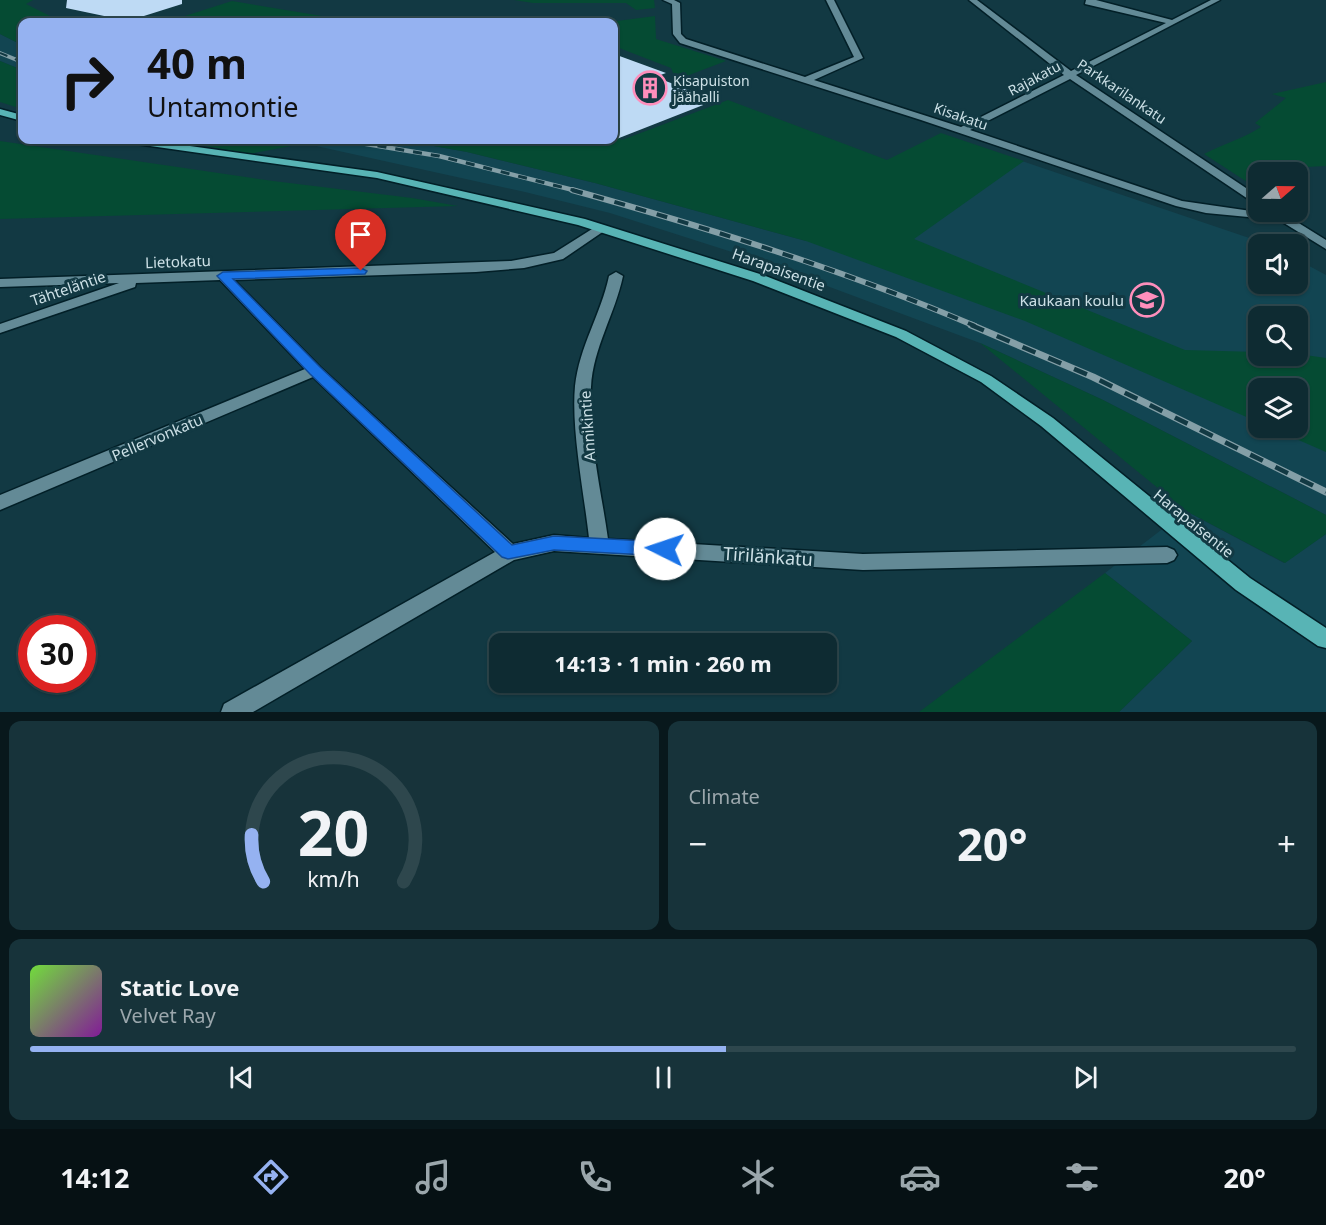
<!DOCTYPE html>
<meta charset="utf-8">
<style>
:root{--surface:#0e2b32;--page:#17333a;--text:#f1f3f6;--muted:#9ba7ac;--line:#2e474d;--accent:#95b2f1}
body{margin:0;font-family:"Noto Sans",sans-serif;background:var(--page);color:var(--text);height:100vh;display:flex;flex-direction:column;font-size:22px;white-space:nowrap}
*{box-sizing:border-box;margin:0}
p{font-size:20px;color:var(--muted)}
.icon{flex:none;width:33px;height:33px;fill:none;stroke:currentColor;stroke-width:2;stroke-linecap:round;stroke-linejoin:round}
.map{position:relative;height:712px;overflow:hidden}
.panel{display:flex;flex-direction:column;gap:9px;padding:9px;background:#08181c;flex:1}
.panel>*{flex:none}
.hud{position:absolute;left:18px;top:18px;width:600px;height:126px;border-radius:12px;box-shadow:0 2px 4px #0004,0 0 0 2px var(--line);background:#95b2f1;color:#111;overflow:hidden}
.needle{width:39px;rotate:70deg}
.fabs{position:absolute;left:1248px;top:162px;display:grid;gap:12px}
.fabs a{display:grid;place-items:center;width:60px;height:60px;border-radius:12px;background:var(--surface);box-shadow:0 2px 4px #0004,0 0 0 2px var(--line);font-size:30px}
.speed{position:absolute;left:18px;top:615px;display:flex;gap:12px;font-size:30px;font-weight:700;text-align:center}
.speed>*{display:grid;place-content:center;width:78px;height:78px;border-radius:50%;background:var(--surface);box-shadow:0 2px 4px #0004,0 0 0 2px var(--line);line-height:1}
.speed .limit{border:9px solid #d22;background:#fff;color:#111}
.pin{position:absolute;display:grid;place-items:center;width:51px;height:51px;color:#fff;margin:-62px -26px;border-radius:50% 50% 50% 0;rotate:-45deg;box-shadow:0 0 6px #0007}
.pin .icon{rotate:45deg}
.me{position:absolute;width:66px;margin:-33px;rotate:274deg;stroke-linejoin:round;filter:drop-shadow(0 0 4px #0008)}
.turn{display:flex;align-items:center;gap:21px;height:126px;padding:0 30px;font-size:27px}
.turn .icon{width:78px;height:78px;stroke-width:2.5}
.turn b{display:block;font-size:42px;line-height:51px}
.big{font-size:45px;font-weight:700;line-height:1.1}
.panel .card{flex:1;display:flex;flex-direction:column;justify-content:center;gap:9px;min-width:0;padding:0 21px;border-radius:12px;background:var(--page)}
.panel .dial{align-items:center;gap:0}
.dial svg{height:156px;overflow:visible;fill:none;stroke:var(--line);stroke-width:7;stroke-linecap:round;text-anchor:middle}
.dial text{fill:var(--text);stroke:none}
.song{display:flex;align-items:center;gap:18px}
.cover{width:72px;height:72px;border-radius:9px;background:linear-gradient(135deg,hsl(100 70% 55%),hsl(290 70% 35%))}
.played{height:6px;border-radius:3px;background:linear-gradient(90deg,var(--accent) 55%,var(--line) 55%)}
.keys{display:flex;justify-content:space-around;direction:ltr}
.heat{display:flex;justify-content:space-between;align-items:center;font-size:33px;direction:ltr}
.panel .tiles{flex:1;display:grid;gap:9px;grid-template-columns:1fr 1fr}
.card:last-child{grid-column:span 2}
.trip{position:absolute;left:489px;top:633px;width:348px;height:60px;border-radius:12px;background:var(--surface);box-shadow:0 2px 4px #0004,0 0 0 2px var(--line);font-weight:700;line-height:60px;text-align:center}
.dock{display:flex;height:96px;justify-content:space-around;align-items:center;background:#061114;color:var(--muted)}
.dock .icon{width:42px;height:42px}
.dock .active{color:var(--accent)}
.dock b{font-size:27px;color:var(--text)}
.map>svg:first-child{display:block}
</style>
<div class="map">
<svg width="1326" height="712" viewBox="0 0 1326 712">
<rect width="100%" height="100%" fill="#123943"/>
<!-- built -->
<path fill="#124552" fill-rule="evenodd" d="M 0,34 L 22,45 L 22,70 L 0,61 Z
M 289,140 L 401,140 L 467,152 L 595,183 L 806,241 L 969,143 L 1264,243 L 1268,244 L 1258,244 L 1258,284 L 1298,284 L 1298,260 L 1326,275 L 1326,515 L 1103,400 L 980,343 L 760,261 L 610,213 L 525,192 ZM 1258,316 L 1298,316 L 1298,356 L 1258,356 ZM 1258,388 L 1298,388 L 1298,428 L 1258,428 Z
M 1186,511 L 1284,563 L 1326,534 L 1326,712 L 1119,712 L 1192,641 L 1105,573 Z"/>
<!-- green -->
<path fill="#054b33" d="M 0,0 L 33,0 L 26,4 L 62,22 L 22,22 L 22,45 L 0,34 Z
M 514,0 L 654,0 L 655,8 L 636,10 L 626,3 L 533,3 Z
M 232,1 L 358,22 L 166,22 Z
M 655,16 L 656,39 L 726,61 L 676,80 L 671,68 L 614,46 L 617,21 Z
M 0,61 L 22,70 L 22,109 L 0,102 Z
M 1326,82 L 1326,166 L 1285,168 L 1280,172 L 1258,172 L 1258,189 L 1204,154 C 1223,144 1242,139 1261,127 L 1255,123 L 1286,98 L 1272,94 Z
M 728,100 L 887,160 L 941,133 L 1024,161 L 914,239 L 1185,350 L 1258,352 L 1258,356 L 1298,354 L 1326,358 L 1326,452 L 1271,428 L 1298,428 L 1298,388 L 1258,388 L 1258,422 L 1025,321 L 806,241 L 595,183 L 467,152 L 401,140 L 614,140 L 614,136 L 622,140 Z
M 173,140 L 289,140 L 307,143 L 249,154 Z
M 0,141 L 273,181 L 412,198 L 458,206 L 0,219 Z
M 980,343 L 1103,400 L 1326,515 L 1326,534 L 1285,563 L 1186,511 Z
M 1105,573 L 1192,641 L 1119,712 L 919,712 Z"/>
<!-- building -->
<path fill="#bedaf4" d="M 67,0 L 182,0 L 182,4 L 128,21 L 66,8 Z
M 614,54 L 666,73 L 655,77 L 716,100 L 614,140 Z"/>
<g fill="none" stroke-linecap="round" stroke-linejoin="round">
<!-- minor casing -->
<g stroke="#021f27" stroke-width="3">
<path id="minor" d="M 663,0 L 674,0 L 680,3 L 681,34 L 686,39 L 805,77 L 854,57 L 826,0 L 834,0 L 863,58 L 814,80 L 961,127 L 1064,75 L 969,0 L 977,0 L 1071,71 L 1166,23 L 1085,4 L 1086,0 L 1096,0 L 1172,20 L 1211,0 L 1220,0 L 1076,75 L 1258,196 L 1258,204 L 1254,203 L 1070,79 L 970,130 L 1182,201 L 1258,212 L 1281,212 L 1326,240 L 1326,249 L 1279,220 L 1206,213 L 1176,206 L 921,120 L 680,43 L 673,34 L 672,4 Z
M 600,224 L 606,228 L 604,231 L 563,259 L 524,268 L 476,272 L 234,280 L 320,367 L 513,544 L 554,535 L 589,538 C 584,493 571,429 575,386 C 579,347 601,314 609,276 L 616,272 L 623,276 C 615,314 593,348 591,387 C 588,437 601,489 608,539 L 863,554 L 1167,547 L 1174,550 L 1177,555 L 1174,560 L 1167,563 L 863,570 L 554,551 L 514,560 L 253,712 L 221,712 L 224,704 L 495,552 L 313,377 L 0,510 L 0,495 L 305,369 L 220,280 L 136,283 L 135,287 L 0,333 L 0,324 L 119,283 L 0,287 L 0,279 L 511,261 L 554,253 Z"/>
</g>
<!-- major casing -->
<g stroke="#021f27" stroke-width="3">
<path id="major" d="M 0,109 L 22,115 L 22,121 L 0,115 Z
M 124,140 L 147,140 L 377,172 L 585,219 L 763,275 L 906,331 L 991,376 L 1053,418 L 1250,578 L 1326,628 L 1326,648 L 1318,646 L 1236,590 L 1041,426 L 981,382 L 896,337 L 753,281 L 578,225 L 377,178 L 129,143 Z"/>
</g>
<!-- minor -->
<use href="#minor" fill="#638a96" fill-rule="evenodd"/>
<!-- major -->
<use href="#major" fill="#58b4b5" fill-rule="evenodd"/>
<!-- rail-far3 casing -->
<g stroke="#849fa7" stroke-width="4">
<path id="rail-far3" d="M 0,53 L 22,62"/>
</g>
<!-- rail-far2 casing -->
<g stroke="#849fa7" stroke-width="4.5">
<path id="rail-far2" d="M 342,140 L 439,156 L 577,191"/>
</g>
<!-- rail-far1 casing -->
<g stroke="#849fa7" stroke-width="6">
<path id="rail-far1" d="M 572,190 C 709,228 844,270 975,326"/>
</g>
<!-- rail casing -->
<g stroke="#849fa7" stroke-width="7">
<path id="rail" d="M 971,325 L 1093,377 L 1326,492"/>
</g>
<!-- rail-far3 -->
<use href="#rail-far3" stroke="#123943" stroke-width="2" stroke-dasharray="8" stroke-linecap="butt"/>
<!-- rail-far2 -->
<use href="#rail-far2" stroke="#123943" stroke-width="3" stroke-dasharray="9" stroke-linecap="butt"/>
<!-- rail-far1 -->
<use href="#rail-far1" stroke="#123943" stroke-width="4" stroke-dasharray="11" stroke-linecap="butt"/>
<!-- rail -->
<use href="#rail" stroke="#123943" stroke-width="4.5" stroke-dasharray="14" stroke-linecap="butt"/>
</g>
<!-- route -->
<path fill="#1a73e8" stroke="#114b97" stroke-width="1.5" d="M 361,268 L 367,271 L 365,274 L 233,279 L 320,367 L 512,545 L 554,536 L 665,542 L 671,545 L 674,549 L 671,554 L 665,556 L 554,550 L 508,559 L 502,557 L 310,374 L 217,276 L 223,272 Z"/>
<!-- icons -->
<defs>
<g id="building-ring" transform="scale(1.725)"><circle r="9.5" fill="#123943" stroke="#fe8ebb" stroke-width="1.5"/><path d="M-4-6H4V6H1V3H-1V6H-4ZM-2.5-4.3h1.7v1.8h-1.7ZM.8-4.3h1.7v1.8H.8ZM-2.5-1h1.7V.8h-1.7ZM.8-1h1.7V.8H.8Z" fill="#fe8ebb"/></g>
<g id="school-ring" transform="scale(1.725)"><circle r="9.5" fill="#123943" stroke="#fe8ebb" stroke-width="1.5"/><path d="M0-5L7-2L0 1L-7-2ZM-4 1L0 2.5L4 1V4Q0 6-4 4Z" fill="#fe8ebb"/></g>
</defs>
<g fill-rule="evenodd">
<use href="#building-ring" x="650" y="88"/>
<use href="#school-ring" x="1147" y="300"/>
</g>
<g text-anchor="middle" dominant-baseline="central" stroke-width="6" stroke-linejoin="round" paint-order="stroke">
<!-- far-street labels -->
<g font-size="14" fill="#cce0e6" stroke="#123943">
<text transform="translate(1034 78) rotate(-28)">Rajakatu</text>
<text transform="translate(1122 91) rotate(34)">Parkkarilankatu</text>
<text transform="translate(961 116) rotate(19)">Kisakatu</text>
</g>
<!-- far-poi labels -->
<g font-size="14" fill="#cce0e6" stroke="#123943" text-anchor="start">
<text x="673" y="80">Kisapuiston<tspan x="673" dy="16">jäähalli</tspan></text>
</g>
<!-- street labels -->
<g font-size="15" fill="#cce0e6" stroke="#123943">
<text transform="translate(178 261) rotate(-2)">Lietokatu</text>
<text transform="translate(779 269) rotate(20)">Harapaisentie</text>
<text transform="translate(68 288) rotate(-19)">Tähteläntie</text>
<text transform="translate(587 426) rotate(-94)">Annikintie</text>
<text transform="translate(157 437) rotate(-23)">Pellervonkatu</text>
<text transform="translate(1194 523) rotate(39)">Harapaisentie</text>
</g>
<!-- poi labels -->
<g font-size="15" fill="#cce0e6" stroke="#123943" text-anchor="end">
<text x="1124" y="300">Kaukaan koulu</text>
</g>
<!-- near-street labels -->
<g font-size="18" fill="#cce0e6" stroke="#123943">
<text transform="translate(768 556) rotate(4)">Tirilänkatu</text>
</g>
</g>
</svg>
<div class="fabs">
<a><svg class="needle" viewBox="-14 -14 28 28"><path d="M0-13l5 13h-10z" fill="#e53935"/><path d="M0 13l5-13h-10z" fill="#9ba7ac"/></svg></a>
<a><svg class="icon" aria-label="sound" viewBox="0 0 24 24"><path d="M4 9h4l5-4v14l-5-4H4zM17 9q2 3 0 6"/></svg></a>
<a><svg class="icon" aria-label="search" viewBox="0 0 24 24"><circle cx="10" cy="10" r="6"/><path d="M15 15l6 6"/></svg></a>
<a><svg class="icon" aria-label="layers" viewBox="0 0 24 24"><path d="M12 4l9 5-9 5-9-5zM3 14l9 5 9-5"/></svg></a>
</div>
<div class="speed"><div class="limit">30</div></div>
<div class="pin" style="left:361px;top:271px;background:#d93025"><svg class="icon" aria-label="arrive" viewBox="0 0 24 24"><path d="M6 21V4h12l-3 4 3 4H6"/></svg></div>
<svg class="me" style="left:665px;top:549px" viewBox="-20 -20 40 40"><circle r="19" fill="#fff"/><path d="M0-13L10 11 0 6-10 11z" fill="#1a73e8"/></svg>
<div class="trip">14:13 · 1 min · 260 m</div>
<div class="hud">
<div class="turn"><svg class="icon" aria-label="right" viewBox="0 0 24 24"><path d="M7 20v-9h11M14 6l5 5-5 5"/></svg><div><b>40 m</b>Untamontie</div></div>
</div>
</div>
<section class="panel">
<div class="tiles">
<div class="card dial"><svg viewBox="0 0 100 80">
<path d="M14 69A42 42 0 1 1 86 69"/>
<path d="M14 69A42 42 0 0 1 8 45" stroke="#95b2f1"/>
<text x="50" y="56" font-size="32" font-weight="700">20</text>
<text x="50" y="72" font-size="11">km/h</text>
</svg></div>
<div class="card"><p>Climate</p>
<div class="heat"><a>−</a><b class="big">20°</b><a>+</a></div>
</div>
<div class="card">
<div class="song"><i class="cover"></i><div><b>Static Love</b><p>Velvet Ray</p></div></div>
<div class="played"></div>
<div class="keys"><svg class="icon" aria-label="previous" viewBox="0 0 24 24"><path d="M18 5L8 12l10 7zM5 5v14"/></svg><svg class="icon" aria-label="pause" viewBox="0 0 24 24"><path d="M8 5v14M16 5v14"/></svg><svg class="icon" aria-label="next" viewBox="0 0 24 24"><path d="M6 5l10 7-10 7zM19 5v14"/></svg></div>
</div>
</div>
</section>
<nav class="dock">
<b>14:12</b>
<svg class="icon active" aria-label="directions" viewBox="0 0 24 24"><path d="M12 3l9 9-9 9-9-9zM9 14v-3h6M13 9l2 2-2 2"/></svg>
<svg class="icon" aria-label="music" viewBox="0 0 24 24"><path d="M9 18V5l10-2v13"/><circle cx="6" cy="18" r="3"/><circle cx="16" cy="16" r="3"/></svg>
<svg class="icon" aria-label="phone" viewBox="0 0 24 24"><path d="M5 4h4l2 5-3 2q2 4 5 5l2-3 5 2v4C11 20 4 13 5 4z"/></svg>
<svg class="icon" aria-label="climate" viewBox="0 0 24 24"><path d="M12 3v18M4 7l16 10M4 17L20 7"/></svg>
<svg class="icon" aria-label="car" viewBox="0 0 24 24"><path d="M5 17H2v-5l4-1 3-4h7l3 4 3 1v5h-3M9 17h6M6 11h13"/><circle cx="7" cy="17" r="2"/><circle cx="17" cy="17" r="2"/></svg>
<svg class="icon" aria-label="filters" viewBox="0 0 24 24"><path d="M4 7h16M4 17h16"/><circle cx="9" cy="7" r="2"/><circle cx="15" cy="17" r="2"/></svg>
<b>20°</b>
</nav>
